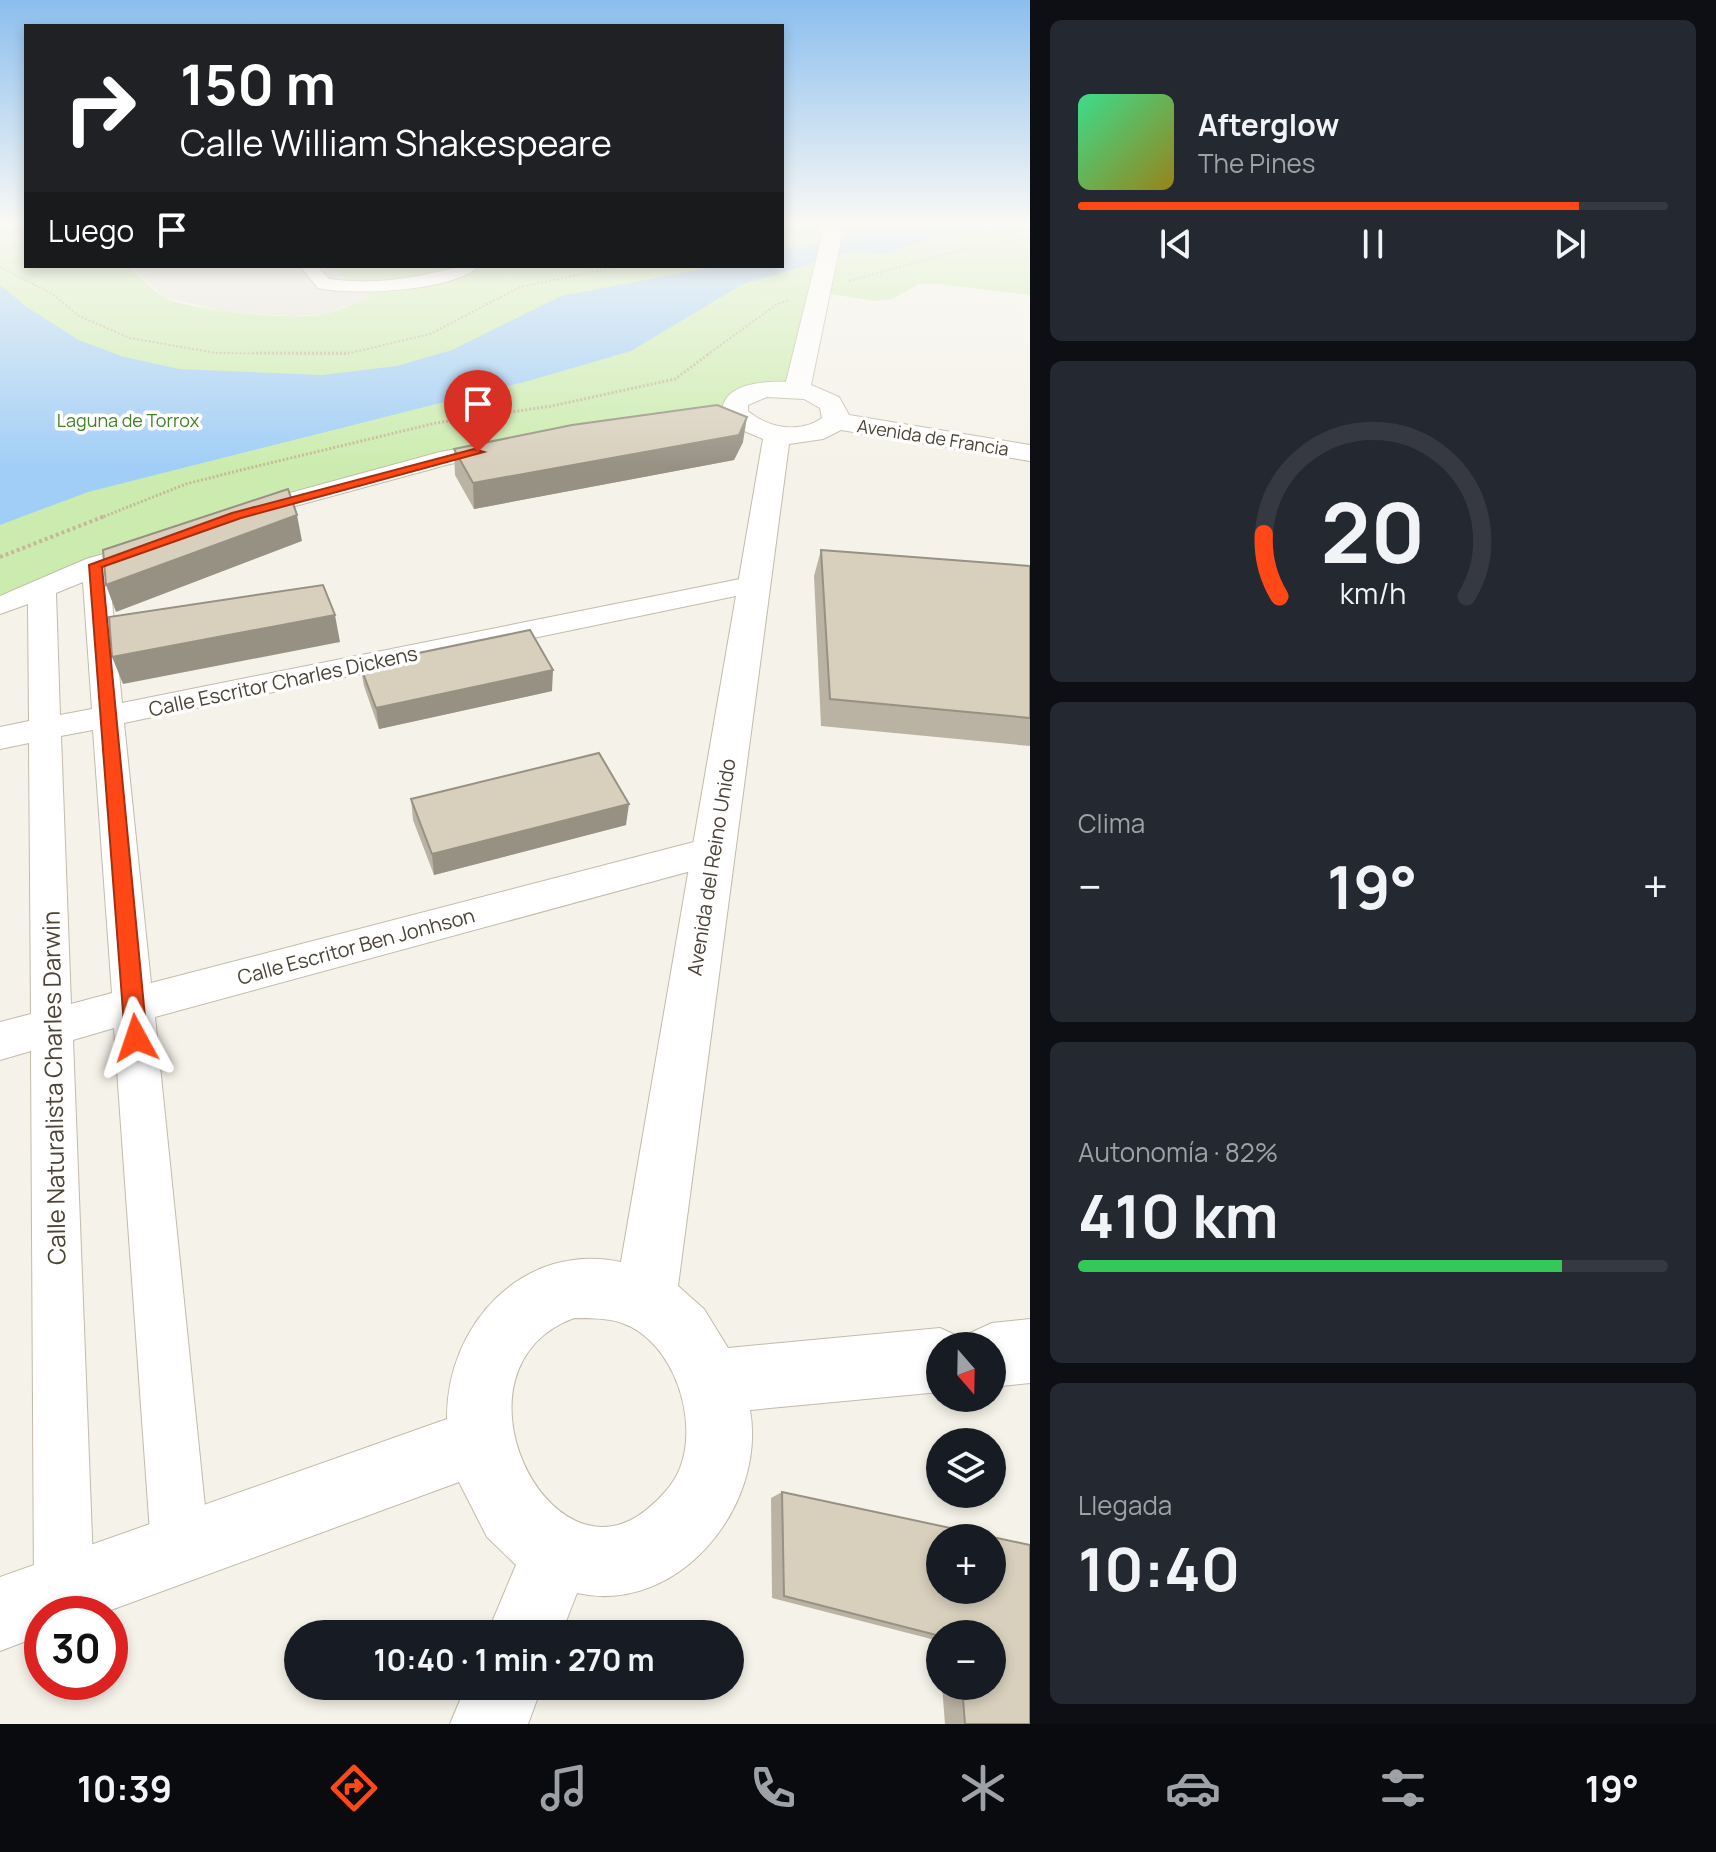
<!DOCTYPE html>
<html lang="es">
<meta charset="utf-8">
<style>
:root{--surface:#171b24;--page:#242831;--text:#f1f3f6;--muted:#9ea1a6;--line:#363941;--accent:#ff4816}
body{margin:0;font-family:Manrope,sans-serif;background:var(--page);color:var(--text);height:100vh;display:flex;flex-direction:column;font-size:30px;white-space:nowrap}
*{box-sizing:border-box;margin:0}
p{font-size:26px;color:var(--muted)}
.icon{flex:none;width:44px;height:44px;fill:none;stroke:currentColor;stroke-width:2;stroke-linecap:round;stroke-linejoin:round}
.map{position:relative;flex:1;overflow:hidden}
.side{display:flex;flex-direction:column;gap:20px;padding:20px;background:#0d0f14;width:686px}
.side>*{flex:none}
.top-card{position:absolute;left:24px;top:24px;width:760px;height:244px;border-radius:0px;box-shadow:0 4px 12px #0003;background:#202124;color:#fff;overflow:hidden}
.needle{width:52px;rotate:160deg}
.fabs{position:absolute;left:926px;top:1332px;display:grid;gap:16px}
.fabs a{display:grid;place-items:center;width:80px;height:80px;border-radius:50%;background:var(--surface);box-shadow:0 4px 12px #0003;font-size:40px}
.speed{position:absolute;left:24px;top:1596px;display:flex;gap:16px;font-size:40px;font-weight:700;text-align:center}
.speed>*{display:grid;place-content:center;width:104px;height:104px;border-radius:50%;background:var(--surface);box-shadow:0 4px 12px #0003;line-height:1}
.speed .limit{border:12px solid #d22;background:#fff;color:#111}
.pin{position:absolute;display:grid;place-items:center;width:68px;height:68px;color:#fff;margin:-82px -34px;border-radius:50% 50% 50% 0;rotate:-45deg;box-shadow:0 0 8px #0007}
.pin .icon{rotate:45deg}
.me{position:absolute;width:88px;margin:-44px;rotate:355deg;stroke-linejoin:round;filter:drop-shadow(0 0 6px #0008)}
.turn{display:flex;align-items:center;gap:28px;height:168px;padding:0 24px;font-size:36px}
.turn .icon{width:104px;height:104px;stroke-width:2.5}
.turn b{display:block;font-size:56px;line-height:68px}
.then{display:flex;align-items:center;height:76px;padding:0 24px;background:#0003;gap:16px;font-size:30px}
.big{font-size:60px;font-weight:700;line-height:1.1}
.side .tile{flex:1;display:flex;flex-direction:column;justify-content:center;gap:12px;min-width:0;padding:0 28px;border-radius:12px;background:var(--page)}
.side .dial{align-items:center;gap:0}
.dial svg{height:208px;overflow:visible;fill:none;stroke:var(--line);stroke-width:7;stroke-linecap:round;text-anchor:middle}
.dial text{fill:var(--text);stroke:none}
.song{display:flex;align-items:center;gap:24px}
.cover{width:96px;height:96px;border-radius:12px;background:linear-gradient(135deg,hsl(150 70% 55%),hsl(50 70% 35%))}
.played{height:8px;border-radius:4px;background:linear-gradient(90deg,var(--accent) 85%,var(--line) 85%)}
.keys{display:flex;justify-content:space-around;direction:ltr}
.heat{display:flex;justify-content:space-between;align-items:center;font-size:44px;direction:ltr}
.charge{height:12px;border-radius:6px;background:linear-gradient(90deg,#34c759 82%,var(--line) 0)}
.trip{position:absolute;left:284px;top:1620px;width:460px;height:80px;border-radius:40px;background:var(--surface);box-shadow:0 4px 12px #0003;font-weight:700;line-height:80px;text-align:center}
.tab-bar{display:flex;height:128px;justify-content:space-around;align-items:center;background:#090b0e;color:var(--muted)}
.tab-bar .icon{width:56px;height:56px}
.tab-bar .selected{color:var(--accent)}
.tab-bar b{font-size:36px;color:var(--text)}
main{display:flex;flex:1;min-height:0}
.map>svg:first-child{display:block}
</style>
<main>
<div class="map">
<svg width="1030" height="1724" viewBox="0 0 1030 1724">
<rect width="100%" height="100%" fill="#f5f2e9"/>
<!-- industrial -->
<path fill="#e5e1da" d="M 125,266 L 328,266 L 373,297 L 324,314 L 293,316 L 225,312 L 164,297 L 136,271 Z"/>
<!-- green -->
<path fill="#ccecaf" d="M 0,226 L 26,226 L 26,266 L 125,266 C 141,274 150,289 164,297 C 191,311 295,321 325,314 C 341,310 357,302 372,297 L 328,266 L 782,266 L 782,226 L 1030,226 L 1030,295 L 937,284 L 919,284 L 893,299 L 877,301 L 822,293 L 797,389 L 755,393 L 732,414 L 449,458 L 254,511 L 0,608 Z"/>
<!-- water -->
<path fill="#a1cef6" d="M 863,226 L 1030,226 L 933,237 L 888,254 L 855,251 L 743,284 L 631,351 L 528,381 L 88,492 L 0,525 L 0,285 L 28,308 L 79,340 L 121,356 L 179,369 L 322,375 L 397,366 L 452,350 L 561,296 L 719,266 L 782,266 L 782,247 C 813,247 837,243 863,226 Z"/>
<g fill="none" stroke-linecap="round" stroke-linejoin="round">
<!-- minor casing -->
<g stroke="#c2bbaa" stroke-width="2">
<path id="minor" d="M 300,266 L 317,266 L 329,279 C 359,283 388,282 418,276 C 439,272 457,266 479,266 C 454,291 353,296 318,288 Z
M 501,441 L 509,443 L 512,448 L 509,453 L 450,464 L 244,520 L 235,518 L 232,513 L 235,508 L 440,452 Z
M 117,550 L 126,552 L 130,558 L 126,564 L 109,571 L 122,703 L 755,576 L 765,578 L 769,584 L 765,590 L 755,592 L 124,723 L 151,983 L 713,837 L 726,841 L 731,851 L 726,861 L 713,865 L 155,1017 L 209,1546 L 200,1566 L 180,1575 L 160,1566 L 151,1546 L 114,1028 L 73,1040 L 94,1589 L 85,1610 C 71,1616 57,1616 43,1610 L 34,1589 L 31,1051 L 0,1060 L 0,1022 L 31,1014 L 29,743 L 0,749 L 0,727 L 29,721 L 28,604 L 0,614 L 0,596 L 86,559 ZM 83,582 L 92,709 L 60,715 L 56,593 ZM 93,730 L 112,993 L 71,1004 L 61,736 Z"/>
</g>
<!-- tertiary casing -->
<g stroke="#c2bbaa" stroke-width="2">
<path id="tertiary" d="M 821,226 L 840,226 L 841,240 L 811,385 L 839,397 L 849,415 L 1030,445 L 1030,461 L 841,430 L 823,439 L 789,444 L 678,1286 L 704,1309 L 728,1348 L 940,1328 L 962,1338 L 965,1344 L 970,1333 L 992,1323 L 1030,1319 L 1030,1383 L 992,1387 L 992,1346 L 940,1346 L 940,1392 L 750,1410 C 767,1506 678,1616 577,1593 L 561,1634 L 487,1634 L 516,1565 L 487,1537 L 459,1482 L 100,1614 L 42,1614 L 42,1635 L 0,1651 L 0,1577 L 447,1419 C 446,1324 524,1241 621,1262 L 763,439 L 735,427 L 722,413 C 722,383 764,381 786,382 L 821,240 ZM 767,397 L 804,399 L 820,408 L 822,418 C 800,434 768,428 748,411 L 748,405 ZM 574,1318 C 589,1318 607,1318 622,1323 C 674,1341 699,1420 680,1468 C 674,1484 659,1500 646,1510 C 549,1589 440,1368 574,1318 Z
M 466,1686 L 542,1686 L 528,1724 L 450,1724 Z"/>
</g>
<!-- path-far2 -->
<path stroke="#c5b89a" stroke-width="2" stroke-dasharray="2 2" stroke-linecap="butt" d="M 782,231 L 801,226
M 0,267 L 54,295 L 79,316 L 130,338 L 216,353 L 346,354 L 430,334 L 520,287 L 622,266
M 849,281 L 961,250 L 1030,237
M 707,355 L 777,304 L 790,300"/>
<!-- path-far1 -->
<path stroke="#c5b89a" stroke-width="3" stroke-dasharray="2 2" stroke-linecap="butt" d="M 252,353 L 349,353
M 100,518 L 186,484 L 241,470 L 436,423 L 552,406 L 675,379 L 710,353"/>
<!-- path -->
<path stroke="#c5b89a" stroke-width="4" stroke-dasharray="3 3" stroke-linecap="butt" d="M 0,557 L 105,516"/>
<!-- minor -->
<use href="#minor" fill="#fff" fill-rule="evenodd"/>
<!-- tertiary -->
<use href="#tertiary" fill="#fff" fill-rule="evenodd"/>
</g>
<!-- wall -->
<path fill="#bab2a3" d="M 743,442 L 734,460 L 474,509 L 455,475 L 454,449 Z
M 821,550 L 1030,566 L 1030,746 L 821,726 L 814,576 Z
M 360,665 L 552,691 L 379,729 L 364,686 Z
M 411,799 L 626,825 L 434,875 L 413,820 Z
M 782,1492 L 1030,1545 L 1030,1724 L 945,1724 L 942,1686 L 992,1686 L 992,1634 L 940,1634 L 940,1653 L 939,1641 L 772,1598 L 771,1498 Z"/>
<!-- shaded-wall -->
<path fill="#979184" d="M 747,417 L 743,442 L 734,460 L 474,509 L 473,483 Z
M 297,515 L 302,541 L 116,612 L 106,585 Z
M 335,615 L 340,642 L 123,684 L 112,657 Z
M 553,670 L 552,691 L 379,729 L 376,708 Z
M 629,804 L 626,825 L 434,875 L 432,854 Z"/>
<!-- building -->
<path fill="#d8cfbd" stroke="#979184" stroke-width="2" fill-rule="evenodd" d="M 717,405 L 747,417 L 739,435 L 473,483 L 454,449 L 572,425 Z
M 288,489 L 297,515 L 106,585 L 103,550 Z
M 821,550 L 1030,566 L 1030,718 L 830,699 Z
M 323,585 L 335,615 L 112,657 L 109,617 Z
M 530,630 L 553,670 L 376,708 L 360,665 Z
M 599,753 L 629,804 L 432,854 L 411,799 Z
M 782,1492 L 1030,1545 L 1030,1724 L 965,1724 L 962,1686 L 992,1686 L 992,1634 L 940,1634 L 940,1636 L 784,1596 ZM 940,1538 L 992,1538 L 992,1590 L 940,1590 Z"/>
<!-- sky -->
<linearGradient id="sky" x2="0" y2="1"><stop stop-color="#8bbeee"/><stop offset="0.48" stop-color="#faf9f5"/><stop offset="1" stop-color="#faf9f5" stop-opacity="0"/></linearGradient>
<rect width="1030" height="467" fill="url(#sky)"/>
<!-- route -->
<path fill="#ff4816" stroke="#a62f0e" stroke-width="2" d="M 474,449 L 484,452 L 241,518 L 102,567 L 147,1038 L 143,1044 L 136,1047 L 129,1044 L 125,1038 L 89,565 L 232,513 Z"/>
<g text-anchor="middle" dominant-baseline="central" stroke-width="7" stroke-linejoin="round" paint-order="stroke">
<!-- far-park labels -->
<g font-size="18" fill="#418124" stroke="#fff">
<text x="128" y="420">Laguna de Torrox</text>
</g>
<!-- far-street labels -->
<g font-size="18" fill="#4a4336" stroke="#fff">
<text transform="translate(933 437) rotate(9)">Avenida de Francia</text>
</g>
<!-- street labels -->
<g font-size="20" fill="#4a4336" stroke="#fff">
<text transform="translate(283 681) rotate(-12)">Calle Escritor Charles Dickens</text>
<text transform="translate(711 867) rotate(-81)">Avenida del Reino Unido</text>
<text transform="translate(356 946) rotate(-15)">Calle Escritor Ben Jonhson</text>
</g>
<!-- near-street labels -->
<g font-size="24" fill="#4a4336" stroke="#fff">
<text transform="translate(53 1088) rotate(-91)">Calle Naturalista Charles Darwin</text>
</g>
</g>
</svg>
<div class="fabs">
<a><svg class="needle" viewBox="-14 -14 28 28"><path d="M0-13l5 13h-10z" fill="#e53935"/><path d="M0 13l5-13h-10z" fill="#9ea1a6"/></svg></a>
<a><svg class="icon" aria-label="layers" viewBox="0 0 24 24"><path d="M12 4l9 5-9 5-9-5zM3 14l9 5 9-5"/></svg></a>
<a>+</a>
<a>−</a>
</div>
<div class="speed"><div class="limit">30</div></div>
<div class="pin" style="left:478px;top:452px;background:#d93025"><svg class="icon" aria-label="arrive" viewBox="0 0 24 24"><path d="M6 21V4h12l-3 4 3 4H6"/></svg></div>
<svg class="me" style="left:136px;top:1038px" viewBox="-20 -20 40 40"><path d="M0-17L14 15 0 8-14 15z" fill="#ff4816" stroke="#fff" stroke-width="4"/></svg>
<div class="trip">10:40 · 1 min · 270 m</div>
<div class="top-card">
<div class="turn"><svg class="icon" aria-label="right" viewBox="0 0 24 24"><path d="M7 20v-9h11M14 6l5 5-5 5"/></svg><div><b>150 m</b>Calle William Shakespeare</div></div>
<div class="then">Luego<svg class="icon" aria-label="arrive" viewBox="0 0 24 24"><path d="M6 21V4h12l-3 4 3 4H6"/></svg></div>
</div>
</div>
<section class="side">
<div class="tile">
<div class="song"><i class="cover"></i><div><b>Afterglow</b><p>The Pines</p></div></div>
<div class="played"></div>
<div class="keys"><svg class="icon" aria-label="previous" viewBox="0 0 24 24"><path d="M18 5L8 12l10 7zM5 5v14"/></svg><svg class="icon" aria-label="pause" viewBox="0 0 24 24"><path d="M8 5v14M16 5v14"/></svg><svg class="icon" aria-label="next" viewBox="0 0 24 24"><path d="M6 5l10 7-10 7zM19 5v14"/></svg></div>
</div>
<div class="tile dial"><svg viewBox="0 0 100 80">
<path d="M14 69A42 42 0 1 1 86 69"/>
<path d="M14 69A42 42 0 0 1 8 45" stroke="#ff4816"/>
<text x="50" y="56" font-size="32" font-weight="700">20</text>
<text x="50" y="72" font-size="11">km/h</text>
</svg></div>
<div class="tile"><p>Clima</p>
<div class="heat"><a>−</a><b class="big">19°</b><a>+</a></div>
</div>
<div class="tile"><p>Autonomía · 82%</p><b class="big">410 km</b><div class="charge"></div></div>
<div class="tile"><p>Llegada</p><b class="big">10:40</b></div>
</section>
</main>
<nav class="tab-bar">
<b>10:39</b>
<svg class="icon selected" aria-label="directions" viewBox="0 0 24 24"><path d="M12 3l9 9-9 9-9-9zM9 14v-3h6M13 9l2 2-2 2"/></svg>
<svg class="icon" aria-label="music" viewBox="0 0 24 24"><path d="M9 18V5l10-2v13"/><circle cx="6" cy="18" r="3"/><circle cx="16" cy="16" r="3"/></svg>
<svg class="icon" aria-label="phone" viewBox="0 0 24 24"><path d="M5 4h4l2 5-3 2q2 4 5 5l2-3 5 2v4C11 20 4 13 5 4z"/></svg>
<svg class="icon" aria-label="climate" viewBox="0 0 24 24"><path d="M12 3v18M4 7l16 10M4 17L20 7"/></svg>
<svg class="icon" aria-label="car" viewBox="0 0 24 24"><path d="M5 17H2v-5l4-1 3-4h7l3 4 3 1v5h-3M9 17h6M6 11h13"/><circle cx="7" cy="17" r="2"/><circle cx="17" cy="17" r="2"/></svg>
<svg class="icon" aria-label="filters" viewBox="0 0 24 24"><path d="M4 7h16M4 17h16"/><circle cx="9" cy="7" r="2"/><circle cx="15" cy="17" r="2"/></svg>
<b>19°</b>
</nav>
